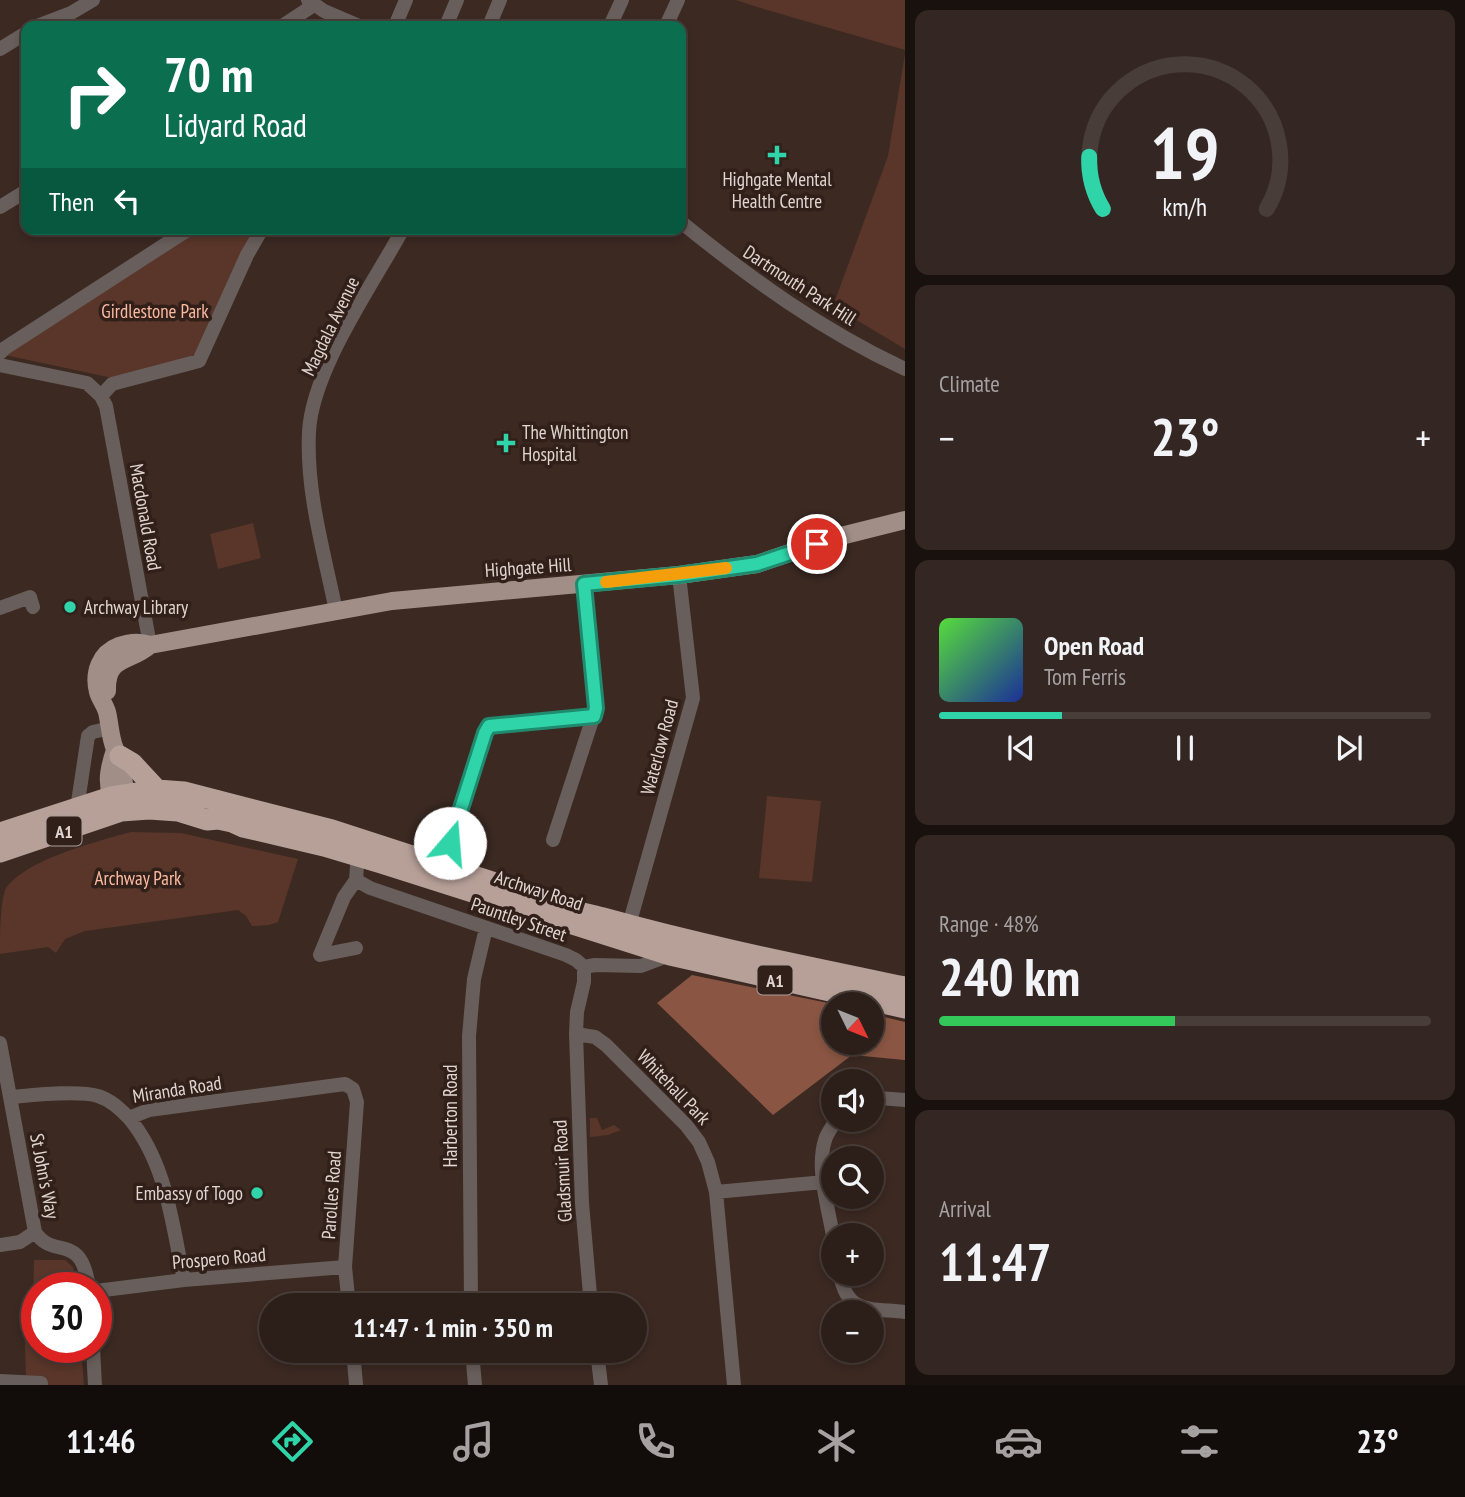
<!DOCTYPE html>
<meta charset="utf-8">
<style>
:root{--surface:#2c1f1a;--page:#342723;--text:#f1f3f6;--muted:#a6a2a2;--line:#483d39;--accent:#30d4a9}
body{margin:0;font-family:"PT Sans Narrow",sans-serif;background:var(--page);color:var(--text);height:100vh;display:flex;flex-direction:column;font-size:26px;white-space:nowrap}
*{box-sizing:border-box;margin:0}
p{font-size:23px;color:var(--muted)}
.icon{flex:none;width:38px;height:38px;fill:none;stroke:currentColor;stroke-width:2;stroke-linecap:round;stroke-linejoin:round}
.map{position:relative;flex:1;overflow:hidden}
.sheet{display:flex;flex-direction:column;gap:10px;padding:10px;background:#18110e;width:560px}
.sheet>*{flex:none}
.banner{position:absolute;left:21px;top:21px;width:665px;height:214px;border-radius:14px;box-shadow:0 4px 10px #0003,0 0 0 2px var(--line);background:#0b6e4f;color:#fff;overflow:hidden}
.needle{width:46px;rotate:133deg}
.buttons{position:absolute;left:821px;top:992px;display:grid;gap:14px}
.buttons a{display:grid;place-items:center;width:63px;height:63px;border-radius:50%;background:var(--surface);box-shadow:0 4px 10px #0003,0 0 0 2px var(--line);font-size:35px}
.speed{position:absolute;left:21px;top:1272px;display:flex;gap:14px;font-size:35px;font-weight:700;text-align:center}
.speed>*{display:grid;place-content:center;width:91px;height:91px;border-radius:50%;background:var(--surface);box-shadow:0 4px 10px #0003,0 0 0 2px var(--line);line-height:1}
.speed .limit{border:10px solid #d22;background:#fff;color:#111}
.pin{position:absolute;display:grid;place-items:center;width:60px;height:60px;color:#fff;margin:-30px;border:4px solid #fff;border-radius:50%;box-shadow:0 2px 7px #0007}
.me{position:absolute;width:77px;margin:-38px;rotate:18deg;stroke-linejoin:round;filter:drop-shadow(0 0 5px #0008)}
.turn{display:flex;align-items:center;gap:24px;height:147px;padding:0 28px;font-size:32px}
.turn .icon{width:91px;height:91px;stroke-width:2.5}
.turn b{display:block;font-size:49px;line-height:60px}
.then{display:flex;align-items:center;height:66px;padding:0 28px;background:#0003;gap:14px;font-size:26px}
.big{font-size:52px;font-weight:600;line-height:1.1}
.sheet .tile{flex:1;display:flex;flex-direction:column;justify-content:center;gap:10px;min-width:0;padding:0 24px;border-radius:14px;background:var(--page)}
.sheet .dial{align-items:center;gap:0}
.dial svg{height:182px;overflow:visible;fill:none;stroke:var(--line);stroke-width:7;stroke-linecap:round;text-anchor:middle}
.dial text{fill:var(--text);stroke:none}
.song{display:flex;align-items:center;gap:21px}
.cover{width:84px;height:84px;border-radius:10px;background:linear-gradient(135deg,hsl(110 70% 55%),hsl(230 70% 35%))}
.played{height:7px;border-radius:4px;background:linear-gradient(90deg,var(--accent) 25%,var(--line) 25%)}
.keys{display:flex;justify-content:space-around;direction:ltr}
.heat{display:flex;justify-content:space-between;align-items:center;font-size:38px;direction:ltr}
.charge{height:10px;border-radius:5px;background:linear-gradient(90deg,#34c759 48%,var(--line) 0)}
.trip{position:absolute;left:259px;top:1293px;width:388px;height:70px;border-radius:35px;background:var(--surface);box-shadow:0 4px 10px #0003,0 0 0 2px var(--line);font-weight:600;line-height:70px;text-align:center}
.dock{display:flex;height:112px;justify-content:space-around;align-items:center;background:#120c0a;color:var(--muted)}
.dock .icon{width:49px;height:49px}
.dock .current{color:var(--accent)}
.dock b{font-size:32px;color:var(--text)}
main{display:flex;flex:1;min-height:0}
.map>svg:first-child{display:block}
</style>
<main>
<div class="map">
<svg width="905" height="1385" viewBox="0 0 905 1385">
<rect width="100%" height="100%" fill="#3b2922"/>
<!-- green -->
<path fill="#593629" d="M 736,0 L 905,0 L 905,50 L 757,7 Z
M 905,54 L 905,349 L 833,306 L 888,156 Z
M 178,229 L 256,229 L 199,354 L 117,379 L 0,354 Z
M 253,523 L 261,558 L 218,569 L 210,534 Z
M 767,796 L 821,801 L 812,882 L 759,878 Z
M 131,832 L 181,833 L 298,859 L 278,922 L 269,925 L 252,926 L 246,916 L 238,910 L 85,931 L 65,939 L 56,953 L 48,947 L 0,954 C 0,935 0,906 5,890 C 23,860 98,841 131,832 Z
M 590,1118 L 597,1118 L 602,1130 L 614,1125 L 621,1130 L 608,1135 L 590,1137 Z
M 34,1260 L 65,1260 L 73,1267 L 78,1288 L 37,1288 L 37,1348 L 81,1348 L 84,1385 L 42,1385 L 26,1379 L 24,1316 L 31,1315 L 33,1311 Z"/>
<!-- forest -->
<path fill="#8a5643" d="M 692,975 L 833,1004 L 833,1043 L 872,1043 L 872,1014 L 905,1022 L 905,1060 L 852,1055 L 773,1115 L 657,1003 Z"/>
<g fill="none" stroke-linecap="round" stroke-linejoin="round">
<!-- minor -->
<path stroke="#685e5b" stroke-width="14" d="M 308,0 L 324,11 L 359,26
M 37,26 L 71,13 L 93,0
M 282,26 L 314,5
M 395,26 L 406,0
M 446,26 L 457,0
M 489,26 L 500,0
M 610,26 L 622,0
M 666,26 L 678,0
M 0,49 L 26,33
M 0,207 L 26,191
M 681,222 C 751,279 823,331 905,369
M 0,353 L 5,348 L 189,229
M 0,365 L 87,383 L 101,396 L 106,406 L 150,645
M 101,396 L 112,384 L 199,361 L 247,255 L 262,229
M 0,608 L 30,597 L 33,607
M 336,611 C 324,552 306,492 309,432 C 312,370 373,284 403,229
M 79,808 L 78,802 L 88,736 L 93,732 L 110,728
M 553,840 L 596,708 L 584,584
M 443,866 L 485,733 L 489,726 L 594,716
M 356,880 L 370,888 L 566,955 L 576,960 L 584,967 L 595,965 L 641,966 L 670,955
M 629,925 L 693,698 L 679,575
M 356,948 L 320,955 L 344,897 L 356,880 L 357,866 L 361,857
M 584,967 L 584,982 L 577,1012 L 576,1034 L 595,1037 L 606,1045 L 686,1125 L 699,1142 L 708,1162 L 716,1192 L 734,1385
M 576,1034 L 582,1203 L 591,1306
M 0,1043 L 35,1232 C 54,1261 81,1230 89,1288
M 11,1097 C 33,1095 78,1090 98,1096 C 111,1100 120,1109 129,1118 L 149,1110 L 345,1084 L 353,1089 L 357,1102 L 345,1267 L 349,1306
M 872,1100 L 879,1098 L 905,1100
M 129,1118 C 167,1164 172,1224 184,1280
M 716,1192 L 824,1182
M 833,1236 C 828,1206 816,1169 825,1140 C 827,1133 833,1126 836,1120
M 0,1245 L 20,1242 L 35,1232
M 840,1274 C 847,1315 870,1308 905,1312
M 96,1291 L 184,1280 L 345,1267
M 471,1306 L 469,1036 L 474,979 L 486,928
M 93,1348 L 95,1385
M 353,1351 L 356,1384
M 472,1351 L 475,1385
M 597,1351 L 601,1385
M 0,1381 L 41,1383 L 40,1385"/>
<!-- major -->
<path stroke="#a18e87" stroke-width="18" d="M 107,691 C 106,655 130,663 150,645
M 115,750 C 108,771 104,789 119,808
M 122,807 C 128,789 122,767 115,749 C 110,738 110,724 107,712 C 105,705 100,699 98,692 C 93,673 100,653 119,646 C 130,642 139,641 150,645 L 392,601 L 679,575 L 757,564 L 837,537 L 905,520"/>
<!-- highway -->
<path stroke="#b7a098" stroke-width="21" d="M 120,756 L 132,763 L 157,790
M 0,833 L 111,797 L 157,790 L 184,792 L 332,830 L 517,890 C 539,905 577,911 603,918 C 703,946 804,966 905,987
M 0,852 L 121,811 L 149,809 L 178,811 L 207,820 L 218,819 L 232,822 L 243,827 L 324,846 L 381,863 L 670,955 L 905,1008"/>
</g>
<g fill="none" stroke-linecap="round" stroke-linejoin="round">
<!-- route casing -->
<g stroke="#1f8a6e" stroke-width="18">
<path id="route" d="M 450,843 L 485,733 L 489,726 L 594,716 L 596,708 L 584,584 L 679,575 L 757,564 L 817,544"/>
</g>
<!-- route -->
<use href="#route" stroke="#30d4a9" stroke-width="12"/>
<!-- slow -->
<path stroke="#f59e0b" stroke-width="12" d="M 606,582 L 726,568"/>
</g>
<!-- markers -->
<g fill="#30d4a9" stroke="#311f19" stroke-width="2.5">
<path d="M773.5 144.5h7v7h7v7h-7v7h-7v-7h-7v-7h7z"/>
<path d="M502.5 432.5h7v7h7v7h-7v7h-7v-7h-7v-7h7z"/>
<circle cx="70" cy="607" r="7"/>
<circle cx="257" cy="1193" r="7"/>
</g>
<g text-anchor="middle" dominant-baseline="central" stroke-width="7" stroke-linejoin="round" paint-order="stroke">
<!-- shield labels -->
<g fill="#311f19" stroke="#ac9e9a" stroke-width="2">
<rect x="46.5" y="816.5" width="35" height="29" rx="5"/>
<rect x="757.5" y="965.5" width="35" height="29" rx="5"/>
</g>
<g font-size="18" font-weight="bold" fill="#e1d5d1">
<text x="64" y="831">A1</text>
<text x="775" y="980">A1</text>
</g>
<!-- poi labels -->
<g font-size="19" fill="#e1d5d1" stroke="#311f19" text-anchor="start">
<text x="777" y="179" text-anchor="middle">Highgate Mental<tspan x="777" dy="22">Health Centre</tspan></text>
<text x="522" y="432">The Whittington<tspan x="522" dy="22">Hospital</tspan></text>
<text x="84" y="607">Archway Library</text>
<text x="243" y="1193" text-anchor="end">Embassy of Togo</text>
</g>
<!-- street labels -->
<g font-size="19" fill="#e1d5d1" stroke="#311f19">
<text transform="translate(800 285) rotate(33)">Dartmouth Park Hill</text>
<text transform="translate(330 326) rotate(-64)">Magdala Avenue</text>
<text transform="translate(146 517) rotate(80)">Macdonald Road</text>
<text transform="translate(528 567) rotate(-4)">Highgate Hill</text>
<text transform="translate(659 747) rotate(-75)">Waterlow Road</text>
<text transform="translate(539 890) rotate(18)">Archway Road</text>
<text transform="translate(519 919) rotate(19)">Pauntley Street</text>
<text transform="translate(674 1087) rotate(46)">Whitehall Park</text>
<text transform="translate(177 1089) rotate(-9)">Miranda Road</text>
<text transform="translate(450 1116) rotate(-90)">Harberton Road</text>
<text transform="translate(562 1171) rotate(-93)">Gladsmuir Road</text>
<text transform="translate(45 1176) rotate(79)">St John's Way</text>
<text transform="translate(331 1195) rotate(-86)">Parolles Road</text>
<text transform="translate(219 1258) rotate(-5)">Prospero Road</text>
</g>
<!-- park labels -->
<g font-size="19" fill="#fcbaa1" stroke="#311f19">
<text x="155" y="311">Girdlestone Park</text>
<text x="138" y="878">Archway Park</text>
</g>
</g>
</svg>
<div class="buttons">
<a><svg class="needle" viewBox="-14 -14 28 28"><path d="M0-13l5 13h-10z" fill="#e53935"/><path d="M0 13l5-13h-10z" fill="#a6a2a2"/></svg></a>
<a><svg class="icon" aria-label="sound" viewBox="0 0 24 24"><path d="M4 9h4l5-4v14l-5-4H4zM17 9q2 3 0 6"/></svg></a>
<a><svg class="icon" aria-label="search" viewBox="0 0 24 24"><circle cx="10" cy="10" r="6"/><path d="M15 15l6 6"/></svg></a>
<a>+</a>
<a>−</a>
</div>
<div class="speed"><div class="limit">30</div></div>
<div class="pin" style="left:817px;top:544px;background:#d93025"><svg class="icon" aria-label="arrive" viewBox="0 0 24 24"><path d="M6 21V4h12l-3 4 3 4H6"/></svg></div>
<svg class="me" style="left:450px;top:843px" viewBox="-20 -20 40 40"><circle r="19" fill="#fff"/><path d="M0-13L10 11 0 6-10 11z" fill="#30d4a9"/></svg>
<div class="trip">11:47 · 1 min · 350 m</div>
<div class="banner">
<div class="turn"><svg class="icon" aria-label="right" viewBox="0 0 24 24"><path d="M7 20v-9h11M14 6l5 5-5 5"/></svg><div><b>70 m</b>Lidyard Road</div></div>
<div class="then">Then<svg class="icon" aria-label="left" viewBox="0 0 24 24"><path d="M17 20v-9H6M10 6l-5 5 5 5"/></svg></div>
</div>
</div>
<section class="sheet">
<div class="tile dial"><svg viewBox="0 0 100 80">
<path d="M14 69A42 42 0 1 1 86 69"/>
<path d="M14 69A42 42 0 0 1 8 46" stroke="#30d4a9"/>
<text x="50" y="56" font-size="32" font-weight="700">19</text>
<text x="50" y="72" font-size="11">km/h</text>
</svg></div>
<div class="tile"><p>Climate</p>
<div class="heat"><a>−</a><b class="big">23°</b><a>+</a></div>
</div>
<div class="tile">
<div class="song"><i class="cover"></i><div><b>Open Road</b><p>Tom Ferris</p></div></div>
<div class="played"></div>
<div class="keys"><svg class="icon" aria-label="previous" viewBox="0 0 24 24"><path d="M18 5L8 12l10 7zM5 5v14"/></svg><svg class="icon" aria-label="pause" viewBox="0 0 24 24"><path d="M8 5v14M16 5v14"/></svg><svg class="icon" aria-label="next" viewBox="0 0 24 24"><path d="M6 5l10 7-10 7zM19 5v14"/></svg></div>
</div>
<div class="tile"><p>Range · 48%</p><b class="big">240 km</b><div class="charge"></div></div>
<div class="tile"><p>Arrival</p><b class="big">11:47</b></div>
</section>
</main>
<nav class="dock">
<b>11:46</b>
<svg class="icon current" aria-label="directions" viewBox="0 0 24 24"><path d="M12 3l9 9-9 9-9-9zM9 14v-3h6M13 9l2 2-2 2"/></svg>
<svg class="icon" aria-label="music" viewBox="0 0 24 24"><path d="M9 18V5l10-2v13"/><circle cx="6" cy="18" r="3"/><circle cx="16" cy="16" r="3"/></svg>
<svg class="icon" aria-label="phone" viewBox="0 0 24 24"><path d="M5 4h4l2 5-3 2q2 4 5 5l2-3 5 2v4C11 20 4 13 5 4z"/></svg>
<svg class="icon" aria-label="climate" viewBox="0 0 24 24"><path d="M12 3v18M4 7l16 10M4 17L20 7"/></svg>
<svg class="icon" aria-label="car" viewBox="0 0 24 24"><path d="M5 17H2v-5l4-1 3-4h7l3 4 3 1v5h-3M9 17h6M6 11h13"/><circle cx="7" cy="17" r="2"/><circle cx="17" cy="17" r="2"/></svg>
<svg class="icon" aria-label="filters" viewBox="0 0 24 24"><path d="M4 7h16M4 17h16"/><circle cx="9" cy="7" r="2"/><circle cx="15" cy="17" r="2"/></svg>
<b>23°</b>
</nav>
